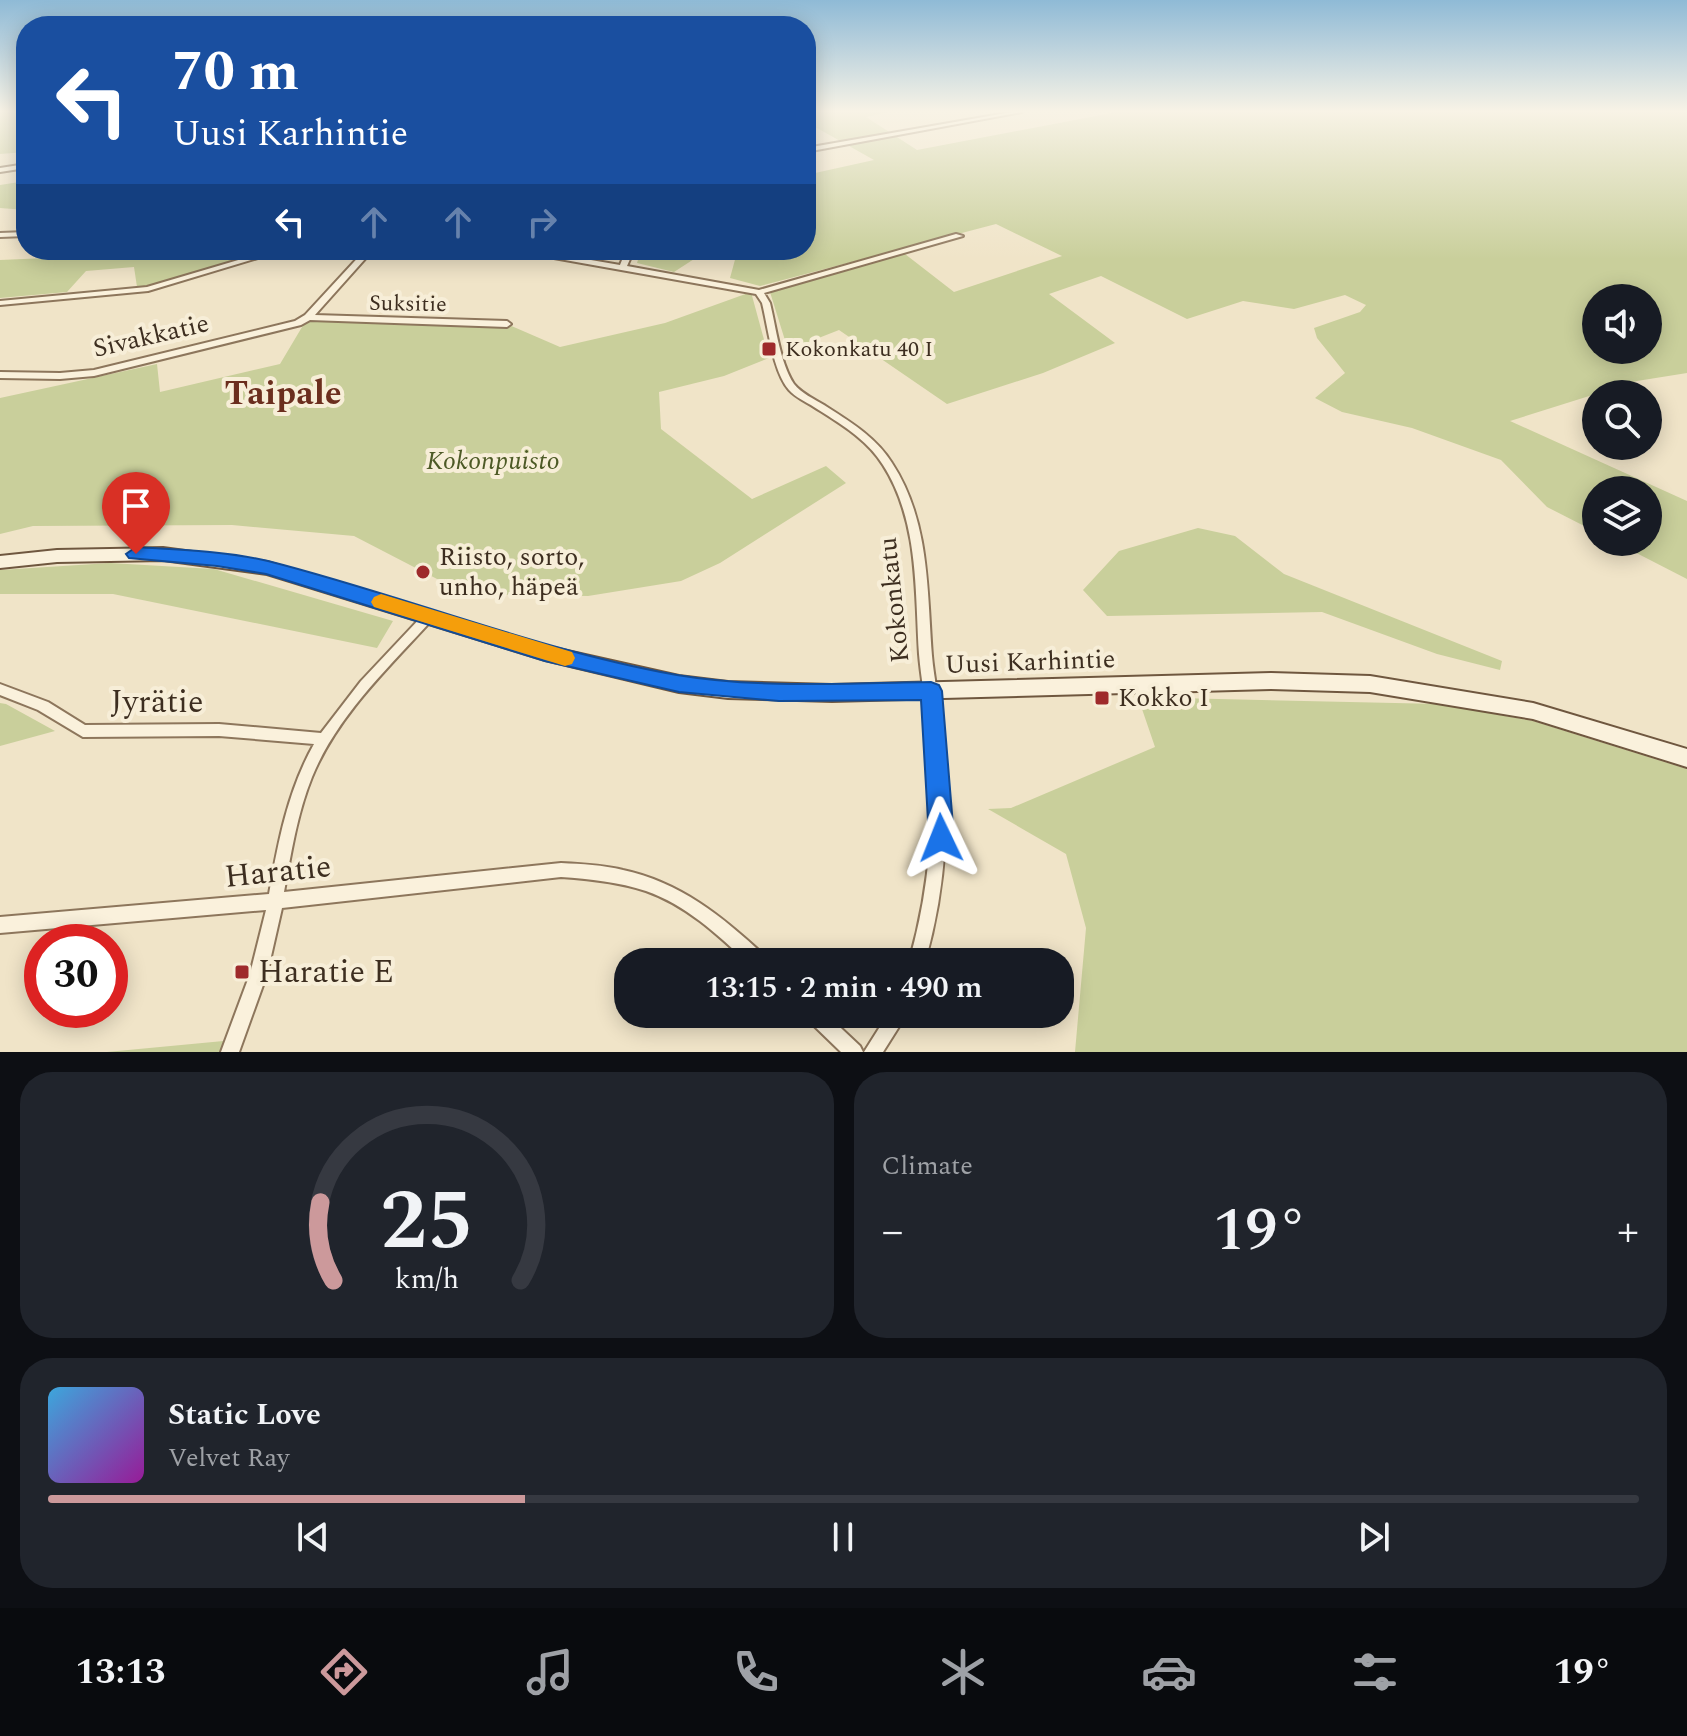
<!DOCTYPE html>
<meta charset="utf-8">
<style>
:root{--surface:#171b24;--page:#20242c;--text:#f1f3f6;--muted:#9ea1a6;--line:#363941;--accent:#cc999b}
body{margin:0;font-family:Spectral,serif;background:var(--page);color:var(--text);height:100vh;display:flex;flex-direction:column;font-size:30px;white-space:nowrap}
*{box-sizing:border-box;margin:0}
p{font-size:26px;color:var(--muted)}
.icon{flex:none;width:44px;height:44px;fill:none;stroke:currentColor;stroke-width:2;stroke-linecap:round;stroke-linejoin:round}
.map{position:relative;height:1052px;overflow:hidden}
.drawer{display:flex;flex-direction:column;gap:20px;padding:20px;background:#0d0f14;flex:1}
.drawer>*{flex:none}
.banner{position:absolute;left:16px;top:16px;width:800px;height:244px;border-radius:32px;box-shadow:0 4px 20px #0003;background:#1a4fa0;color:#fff;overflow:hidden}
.controls{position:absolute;left:1582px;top:284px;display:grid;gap:16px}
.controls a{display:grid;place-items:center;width:80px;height:80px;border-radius:50%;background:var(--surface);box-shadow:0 4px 20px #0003;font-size:40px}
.speed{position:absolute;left:24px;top:924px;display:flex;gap:16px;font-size:40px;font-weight:700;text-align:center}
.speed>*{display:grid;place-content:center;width:104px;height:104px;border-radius:50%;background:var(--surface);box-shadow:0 4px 20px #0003;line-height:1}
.speed .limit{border:12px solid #d22;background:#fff;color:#111}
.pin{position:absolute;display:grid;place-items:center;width:68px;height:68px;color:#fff;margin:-82px -34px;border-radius:50% 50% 50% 0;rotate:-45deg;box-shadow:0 0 8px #0007}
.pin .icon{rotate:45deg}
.me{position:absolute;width:88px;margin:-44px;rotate:358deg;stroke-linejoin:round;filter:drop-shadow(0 0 6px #0008)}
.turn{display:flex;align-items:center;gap:28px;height:168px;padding:0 24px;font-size:36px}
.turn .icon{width:104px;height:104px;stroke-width:2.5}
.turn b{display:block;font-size:56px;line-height:68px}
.lanes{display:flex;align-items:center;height:76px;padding:0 24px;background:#0003;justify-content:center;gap:40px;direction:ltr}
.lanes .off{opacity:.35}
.big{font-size:60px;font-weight:600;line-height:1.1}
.drawer .card{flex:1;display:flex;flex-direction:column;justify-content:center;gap:12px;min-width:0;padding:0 28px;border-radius:32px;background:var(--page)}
.drawer .dial{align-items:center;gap:0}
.dial svg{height:208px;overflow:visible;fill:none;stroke:var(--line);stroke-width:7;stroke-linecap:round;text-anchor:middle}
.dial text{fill:var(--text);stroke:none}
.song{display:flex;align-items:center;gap:24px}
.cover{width:96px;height:96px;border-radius:12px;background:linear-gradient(135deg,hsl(200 70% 55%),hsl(300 70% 35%))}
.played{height:8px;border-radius:4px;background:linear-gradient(90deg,var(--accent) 30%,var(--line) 30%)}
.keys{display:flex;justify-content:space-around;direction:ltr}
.heat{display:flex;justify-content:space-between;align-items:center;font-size:44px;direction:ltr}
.drawer .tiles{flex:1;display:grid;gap:20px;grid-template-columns:1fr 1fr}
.card:last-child{grid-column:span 2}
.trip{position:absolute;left:614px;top:948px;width:460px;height:80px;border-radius:32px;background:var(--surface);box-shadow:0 4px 20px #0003;font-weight:600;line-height:80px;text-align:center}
.tabs{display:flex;height:128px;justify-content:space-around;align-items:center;background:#090b0e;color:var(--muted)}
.tabs .icon{width:56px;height:56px}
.tabs .active{color:var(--accent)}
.tabs b{font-size:36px;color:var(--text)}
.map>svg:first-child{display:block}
</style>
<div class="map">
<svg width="1687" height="1052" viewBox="0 0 1687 1052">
<rect width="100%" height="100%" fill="#f0e4c8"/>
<!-- green -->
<path fill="#c9cf9b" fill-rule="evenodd" d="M 0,112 L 26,113 L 26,152 L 0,154 Z
M 806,112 L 888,112 L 866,117 L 917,150 L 1117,112 L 1687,112 L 1687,373 L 1637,381 L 1510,421 L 1687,501 L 1687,579 L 1615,542 L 1648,542 L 1648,490 L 1596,490 L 1596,532 L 1547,507 L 1501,460 L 1412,428 L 1342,412 L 1315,398 L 1345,373 L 1317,338 L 1314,328 L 1360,312 L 1366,305 L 1345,295 L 1294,309 L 1243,301 L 1187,319 L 1101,276 L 1049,294 L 1115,343 L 1043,373 L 947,404 L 839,330 L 788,350 L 770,292 L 905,254 L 954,292 L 1062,256 L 996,224 L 760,286 L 730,278 L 736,256 L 716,250 L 806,250 L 806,175 L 874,160 L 817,128 L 806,130 ZM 1596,298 L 1648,298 L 1648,350 L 1596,350 Z
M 26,181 L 26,210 L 0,208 L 0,185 Z
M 103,250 L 271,250 L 157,285 L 137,287 L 134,267 L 86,271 L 67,292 L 0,298 L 0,260 L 93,256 Z
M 641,250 L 708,250 L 674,272 L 637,263 Z
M 751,292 L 769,358 L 724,376 L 659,392 L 661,429 L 752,499 L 826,466 L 846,483 L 720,563 L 681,581 L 588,596 L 466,594 L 354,536 L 232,525 L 33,526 L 0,534 L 0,398 L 157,364 L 160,392 L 280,364 L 308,317 L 507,324 L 560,347 L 665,323 Z
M 1198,528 L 1235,536 L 1284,574 L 1502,661 L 1500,670 L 1437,654 L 1322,612 L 1107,616 L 1083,590 L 1119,551 Z
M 110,563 L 214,569 L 393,621 L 377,648 L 113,594 L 0,594 L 0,570 Z
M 1176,698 L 1440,704 L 1533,721 L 1687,769 L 1687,1052 L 1075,1052 L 1086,928 L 1066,854 L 988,809 L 1011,808 L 1155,747 L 1142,709 Z
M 0,703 L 6,704 L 55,731 L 0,746 Z
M 234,1040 L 230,1052 L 107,1052 Z"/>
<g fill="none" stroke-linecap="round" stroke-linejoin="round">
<!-- street casing -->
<g stroke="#8d765c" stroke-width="4">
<path id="street" d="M 1012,112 L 1022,112 L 806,152 L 806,148 Z
M 26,164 L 26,168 L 0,172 L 0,168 Z
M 26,232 L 26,236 L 0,237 L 0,233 Z
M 956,234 L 963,236 L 764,293 L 770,303 C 776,327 780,363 794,384 C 801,393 814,399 824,405 C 849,421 876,437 892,463 C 930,521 927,591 932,656 C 934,680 940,704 942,728 C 949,811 948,881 925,962 L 909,962 C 932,881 935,810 928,727 C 926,702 921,679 919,654 C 915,591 919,521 883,465 C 867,439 839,423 814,407 C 806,402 795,397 789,390 C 773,372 768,327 762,303 L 756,294 L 520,252 L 516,250 L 533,250 L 620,265 L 626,250 L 634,250 L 627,266 L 759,290 Z
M 272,250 L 284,250 L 148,291 L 0,305 L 0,301 L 147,287 Z
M 365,250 L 373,250 L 315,315 L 507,321 L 511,324 L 507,327 L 310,320 L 301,325 L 94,376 L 60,379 L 0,378 L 0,372 L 60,373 L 94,370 L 295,321 L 305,315 Z
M 428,612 L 432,614 L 434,617 L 432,620 C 388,668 337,716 312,777 C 297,814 291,854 284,892 L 561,863 C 582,864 603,865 623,870 C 680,882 723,917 765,956 L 767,962 L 747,962 C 717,934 686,905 646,891 C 619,882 590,879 561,877 L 282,908 L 267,974 L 239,1052 L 221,1052 L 250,974 L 266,910 L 0,933 L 0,917 L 269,894 C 278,842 288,790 314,744 L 219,736 L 83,737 L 38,710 L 0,695 L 0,684 L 48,702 L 85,725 L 219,724 L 321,733 L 361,681 L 424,614 Z
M 805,1014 L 826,1014 L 860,1046 L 863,1052 L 841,1052 L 808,1020 Z
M 888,1014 L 907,1014 L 883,1052 L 864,1052 Z"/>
</g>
<!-- secondary casing -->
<g stroke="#6f573f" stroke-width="4">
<path id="secondary" d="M 163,548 L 267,562 L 545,646 L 679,676 L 728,682 L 832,685 L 1271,673 L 1370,676 L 1533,703 L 1687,749 L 1687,767 L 1533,719 L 1370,692 L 1271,689 L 832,701 L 728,698 L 679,692 L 545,660 L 267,574 L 163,560 L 57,562 L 0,568 L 0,556 L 57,550 Z"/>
</g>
<!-- street -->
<use href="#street" fill="#faf1dc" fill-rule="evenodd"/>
<!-- secondary -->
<use href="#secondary" fill="#faf1dc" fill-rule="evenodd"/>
</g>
<!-- sky -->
<linearGradient id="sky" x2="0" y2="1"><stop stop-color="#8fbad6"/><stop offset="0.43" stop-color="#f8f3e6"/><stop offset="1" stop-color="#f8f3e6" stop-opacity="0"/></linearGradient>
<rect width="1687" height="259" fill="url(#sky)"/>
<!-- route -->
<path fill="#1a73e8" stroke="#114b97" stroke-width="2" d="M 136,547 C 180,550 225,551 268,561 C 406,596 537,650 677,675 C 760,689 847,683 931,682 L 939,685 L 942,691 L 954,838 L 950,846 L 941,849 L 933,846 L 929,838 L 921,700 L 779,701 L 679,692 L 545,661 L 266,574 L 217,566 L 129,558 L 126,554 Z"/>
<!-- slow -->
<path fill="#f59e0b" d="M 381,594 L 572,652 L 575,658 L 572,664 L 565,666 L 374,607 L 371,602 L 374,597 Z"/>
<!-- markers -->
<g fill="#9e2a2b" stroke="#f7eed8" stroke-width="3">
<rect x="761" y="341" width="16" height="16" rx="4"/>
<circle cx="423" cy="572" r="8"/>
<rect x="1094" y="690" width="16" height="16" rx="4"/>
<rect x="234" y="964" width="16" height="16" rx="4"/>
</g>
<g text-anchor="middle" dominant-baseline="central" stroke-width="8" stroke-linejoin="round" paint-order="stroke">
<!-- far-street labels -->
<g font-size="22" fill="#3d2e20" stroke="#f7eed8">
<text transform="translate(408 304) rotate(1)">Suksitie</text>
</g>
<!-- far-poi labels -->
<g font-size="22" fill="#3d2e20" stroke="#f7eed8" text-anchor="start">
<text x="785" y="349">Kokonkatu 40 I</text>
</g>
<!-- street labels -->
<g font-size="26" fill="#3d2e20" stroke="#f7eed8">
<text transform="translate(151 336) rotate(-13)">Sivakkatie</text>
<text transform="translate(894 600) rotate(-96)">Kokonkatu</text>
<text transform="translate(1030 662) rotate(-2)">Uusi Karhintie</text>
</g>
<!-- park labels -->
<g font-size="26" font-style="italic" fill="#4d5a26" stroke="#f7eed8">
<text x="493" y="461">Kokonpuisto</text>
</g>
<!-- poi labels -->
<g font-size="26" fill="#3d2e20" stroke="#f7eed8" text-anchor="start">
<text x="439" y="557">Riisto, sorto,<tspan x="439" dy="30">unho, häpeä</tspan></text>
<text x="1118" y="698">Kokko I</text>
</g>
<!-- near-street labels -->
<g font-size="32" fill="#3d2e20" stroke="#f7eed8">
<text x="157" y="702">Jyrätie</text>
<text transform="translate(278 872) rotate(-6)">Haratie</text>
</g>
<!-- near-poi labels -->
<g font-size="32" fill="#3d2e20" stroke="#f7eed8" text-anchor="start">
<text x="258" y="972">Haratie E</text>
</g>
<!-- district labels -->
<g font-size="34" font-weight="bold" fill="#6b2e1e" stroke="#f7eed8">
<text x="283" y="394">Taipale</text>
</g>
</g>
</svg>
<div class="controls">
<a><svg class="icon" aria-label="sound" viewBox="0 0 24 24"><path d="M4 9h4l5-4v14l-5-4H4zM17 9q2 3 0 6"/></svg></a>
<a><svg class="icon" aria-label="search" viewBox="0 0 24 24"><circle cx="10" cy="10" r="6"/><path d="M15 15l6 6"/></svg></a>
<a><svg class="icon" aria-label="layers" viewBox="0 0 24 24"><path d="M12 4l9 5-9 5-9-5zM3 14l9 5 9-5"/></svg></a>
</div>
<div class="speed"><div class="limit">30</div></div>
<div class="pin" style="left:136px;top:554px;background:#d93025"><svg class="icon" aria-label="arrive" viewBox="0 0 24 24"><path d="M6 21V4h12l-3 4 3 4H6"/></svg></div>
<svg class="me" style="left:941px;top:838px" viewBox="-20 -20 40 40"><path d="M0-17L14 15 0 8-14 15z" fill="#1a73e8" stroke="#fff" stroke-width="4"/></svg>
<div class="trip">13:15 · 2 min · 490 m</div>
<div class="banner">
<div class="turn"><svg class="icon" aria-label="left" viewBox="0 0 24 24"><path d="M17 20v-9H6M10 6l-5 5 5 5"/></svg><div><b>70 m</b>Uusi Karhintie</div></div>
<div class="lanes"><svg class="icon" aria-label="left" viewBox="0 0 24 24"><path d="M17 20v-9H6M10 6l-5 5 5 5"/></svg><svg class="icon off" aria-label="ahead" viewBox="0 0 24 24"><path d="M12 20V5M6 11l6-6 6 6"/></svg><svg class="icon off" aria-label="ahead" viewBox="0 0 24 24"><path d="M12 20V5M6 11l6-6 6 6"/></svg><svg class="icon off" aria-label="right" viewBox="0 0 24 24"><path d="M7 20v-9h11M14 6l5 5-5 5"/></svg></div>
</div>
</div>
<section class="drawer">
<div class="tiles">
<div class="card dial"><svg viewBox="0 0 100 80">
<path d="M14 69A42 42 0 1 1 86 69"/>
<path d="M14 69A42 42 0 0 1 9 39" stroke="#cc999b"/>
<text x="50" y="56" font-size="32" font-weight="700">25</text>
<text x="50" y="72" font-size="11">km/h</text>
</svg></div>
<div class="card"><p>Climate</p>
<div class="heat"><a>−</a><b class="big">19°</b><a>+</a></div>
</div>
<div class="card">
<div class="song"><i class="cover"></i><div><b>Static Love</b><p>Velvet Ray</p></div></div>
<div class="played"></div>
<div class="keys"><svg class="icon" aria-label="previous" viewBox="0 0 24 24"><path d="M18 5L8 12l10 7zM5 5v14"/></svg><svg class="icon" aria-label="pause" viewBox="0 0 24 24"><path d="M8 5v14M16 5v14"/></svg><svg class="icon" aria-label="next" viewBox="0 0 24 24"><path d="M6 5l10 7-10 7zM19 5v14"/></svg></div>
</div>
</div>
</section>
<nav class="tabs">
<b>13:13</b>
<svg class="icon active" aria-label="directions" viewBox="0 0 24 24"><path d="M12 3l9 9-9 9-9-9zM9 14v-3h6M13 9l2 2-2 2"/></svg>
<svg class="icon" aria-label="music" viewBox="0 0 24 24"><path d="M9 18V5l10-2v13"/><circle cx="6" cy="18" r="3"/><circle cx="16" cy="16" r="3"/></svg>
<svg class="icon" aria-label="phone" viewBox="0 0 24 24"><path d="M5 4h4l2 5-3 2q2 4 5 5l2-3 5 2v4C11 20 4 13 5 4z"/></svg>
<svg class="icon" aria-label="climate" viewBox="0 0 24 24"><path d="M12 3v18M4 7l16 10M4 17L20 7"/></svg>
<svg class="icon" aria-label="car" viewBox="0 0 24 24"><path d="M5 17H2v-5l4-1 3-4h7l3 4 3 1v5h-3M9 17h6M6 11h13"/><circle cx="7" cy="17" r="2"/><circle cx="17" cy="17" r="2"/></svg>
<svg class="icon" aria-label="filters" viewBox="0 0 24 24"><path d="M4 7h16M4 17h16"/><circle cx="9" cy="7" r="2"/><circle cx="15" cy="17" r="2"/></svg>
<b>19°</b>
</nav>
